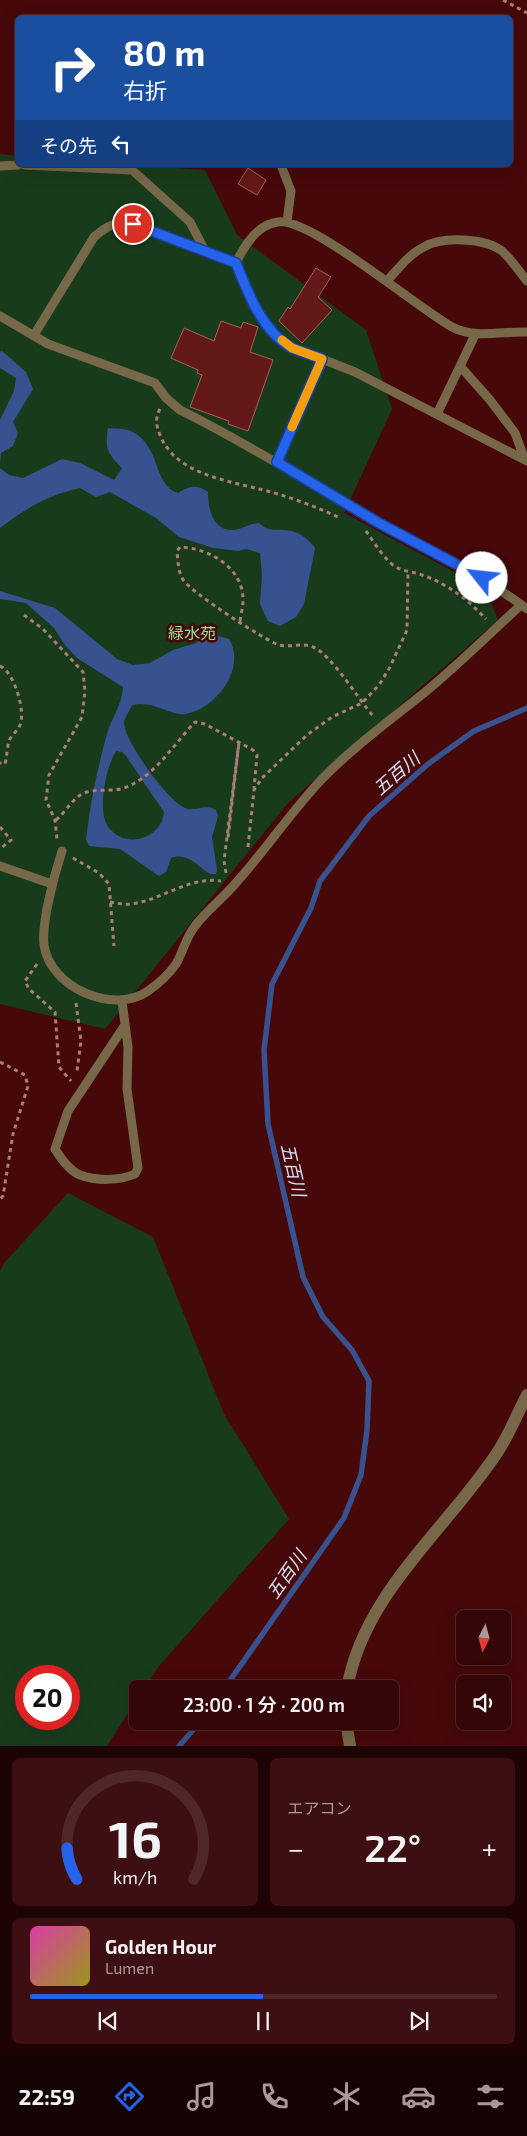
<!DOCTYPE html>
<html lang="ja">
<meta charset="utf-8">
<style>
:root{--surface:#350608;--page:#3d0f12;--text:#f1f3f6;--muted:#aa999c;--line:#4f2729;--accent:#2563eb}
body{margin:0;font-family:"Exo 2","Noto Sans JP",sans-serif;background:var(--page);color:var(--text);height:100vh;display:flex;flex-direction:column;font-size:19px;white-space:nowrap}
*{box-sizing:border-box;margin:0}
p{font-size:16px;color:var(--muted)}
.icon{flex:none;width:28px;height:28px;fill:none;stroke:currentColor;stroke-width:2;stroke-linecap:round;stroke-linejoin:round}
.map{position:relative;height:1746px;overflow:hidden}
.panel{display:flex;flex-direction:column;gap:12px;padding:12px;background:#1d0304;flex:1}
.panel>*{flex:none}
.top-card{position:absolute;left:15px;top:15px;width:498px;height:152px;border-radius:8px;box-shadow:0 5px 20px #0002,0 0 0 1px var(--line);background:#1a4fa0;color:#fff;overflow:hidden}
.needle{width:32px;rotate:186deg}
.fabs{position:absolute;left:456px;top:1610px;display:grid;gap:10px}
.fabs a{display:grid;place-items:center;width:55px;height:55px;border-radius:8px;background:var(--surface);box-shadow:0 5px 20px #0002,0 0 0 1px var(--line);font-size:25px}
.speed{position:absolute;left:15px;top:1665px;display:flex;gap:10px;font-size:25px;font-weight:700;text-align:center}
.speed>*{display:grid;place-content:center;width:65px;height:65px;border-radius:50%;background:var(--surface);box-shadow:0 5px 20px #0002,0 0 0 1px var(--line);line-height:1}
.speed .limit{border:8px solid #d22;background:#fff;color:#111}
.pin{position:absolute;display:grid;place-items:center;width:42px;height:42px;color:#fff;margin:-21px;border:2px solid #fff;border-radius:50%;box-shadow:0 1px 5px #0007}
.me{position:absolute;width:55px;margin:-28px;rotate:299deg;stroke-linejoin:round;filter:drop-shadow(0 0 4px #0008)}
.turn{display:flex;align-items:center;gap:18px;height:105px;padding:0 25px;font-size:22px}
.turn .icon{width:65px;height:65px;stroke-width:2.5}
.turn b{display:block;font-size:35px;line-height:42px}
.then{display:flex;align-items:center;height:48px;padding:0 25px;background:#0003;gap:10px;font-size:19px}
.big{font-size:38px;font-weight:600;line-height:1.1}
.panel .card{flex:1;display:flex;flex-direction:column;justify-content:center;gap:8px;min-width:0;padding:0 18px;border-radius:8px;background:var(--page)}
.panel .dial{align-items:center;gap:0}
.dial svg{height:130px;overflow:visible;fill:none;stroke:var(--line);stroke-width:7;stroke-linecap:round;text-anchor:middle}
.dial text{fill:var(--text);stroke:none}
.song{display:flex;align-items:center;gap:15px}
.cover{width:60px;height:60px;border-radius:8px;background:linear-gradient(135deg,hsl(320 70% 55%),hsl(60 70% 35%))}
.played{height:5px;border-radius:2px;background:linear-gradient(90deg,var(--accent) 50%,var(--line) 50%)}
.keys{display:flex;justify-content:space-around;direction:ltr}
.heat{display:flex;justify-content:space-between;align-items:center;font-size:28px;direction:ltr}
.panel .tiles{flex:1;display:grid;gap:12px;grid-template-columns:1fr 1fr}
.card:last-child{grid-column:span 2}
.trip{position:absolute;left:129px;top:1680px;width:270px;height:50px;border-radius:8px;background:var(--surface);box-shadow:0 5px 20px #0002,0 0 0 1px var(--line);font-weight:600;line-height:50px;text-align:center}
.tab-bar{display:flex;height:80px;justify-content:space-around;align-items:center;background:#150203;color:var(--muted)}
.tab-bar .icon{width:35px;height:35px}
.tab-bar .current{color:var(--accent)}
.tab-bar b{font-size:22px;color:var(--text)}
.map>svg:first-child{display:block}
</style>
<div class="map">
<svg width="527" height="1746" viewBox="0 0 527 1746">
<rect width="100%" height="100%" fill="#47080a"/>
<!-- green -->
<path fill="#183c1b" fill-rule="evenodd" d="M 0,154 L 17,156 L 18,165 L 136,165 L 205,170 L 237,235 L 366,330 L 392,409 L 344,513 L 486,589 L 498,620 L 288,803 L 105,1029 L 0,1004 Z
M 68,1193 L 153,1237 L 224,1414 L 289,1519 L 159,1666 L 144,1689 L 138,1689 L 137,1699 L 107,1746 L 0,1746 L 0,1271 L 5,1262 ZM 26,1676 L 69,1676 L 69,1719 L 26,1719 Z"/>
<!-- water -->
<path fill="#385290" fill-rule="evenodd" d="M 2,351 L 26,372 L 33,389 L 13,422 L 18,433 L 13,446 L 1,453 L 0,463 L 0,420 L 14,391 L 16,378 L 0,368 L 0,352 Z
M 108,428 C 115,429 124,428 131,431 C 162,446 152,485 178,493 C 190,486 196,484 208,492 C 208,511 214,535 239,529 C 246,527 251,523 259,523 C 274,539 291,517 315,548 L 304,604 L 296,617 L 280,626 L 268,621 L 260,604 L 262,575 L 260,553 L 246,549 L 238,551 L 213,548 L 179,537 L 156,518 L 110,492 L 96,497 L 80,488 C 48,495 26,508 0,528 L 0,468 L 9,475 L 23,478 L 62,459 L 80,463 L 114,480 L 122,468 C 107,453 105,449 108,428 Z
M 0,591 L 55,608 L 117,659 L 133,665 L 150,663 L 173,650 L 196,643 L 208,633 L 229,639 C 247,667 216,710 185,714 C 170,716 154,700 132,705 C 130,710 125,717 124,722 C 123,740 167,799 183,807 C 194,814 205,802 216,810 L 218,816 L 212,837 L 217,870 L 216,874 L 210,874 C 197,866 188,852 171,858 L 166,872 L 159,876 L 120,849 L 89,846 L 86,840 C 90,803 97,770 107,734 C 112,717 122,705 123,687 L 77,658 L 65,645 L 54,628 L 26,603 L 0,599 ZM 116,751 L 122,752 L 126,756 L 164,812 C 162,838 127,850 109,828 C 96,812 106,767 116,751 Z"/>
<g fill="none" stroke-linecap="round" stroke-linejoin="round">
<!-- stream -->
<path stroke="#385290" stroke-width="5.5" d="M 224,1689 L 344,1518 L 361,1475 L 367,1430 L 369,1381 L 352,1350 L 323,1317 L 303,1277 L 268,1124 L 264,1050 L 272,984 L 311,908 L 320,881 L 369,816 L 428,764 L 474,731 L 527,708
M 179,1746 L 201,1721"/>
</g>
<!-- building -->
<path fill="#631918" stroke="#a6605a" d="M 248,168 L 266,180 L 257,195 L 238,184 Z
M 316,268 L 331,277 L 318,297 L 332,310 L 302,343 L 279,321 L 288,307 L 290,309 Z
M 221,321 L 241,328 L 243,322 L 258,327 L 250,352 L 273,360 L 248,431 L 228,424 L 229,421 L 190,407 L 202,375 L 197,373 L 198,370 L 171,358 L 184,328 L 214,341 Z"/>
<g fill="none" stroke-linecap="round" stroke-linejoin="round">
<!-- path -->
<path stroke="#ab7c7b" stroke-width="3" stroke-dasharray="4 4" stroke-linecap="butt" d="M 503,0 L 527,13
M 160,409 C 155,418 156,426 160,435 C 175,473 224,480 259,489 C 282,494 317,507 338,517
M 366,531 C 374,542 382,556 393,565 C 402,572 412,571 422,575 C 448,584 468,600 486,619
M 24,615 L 43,629 L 83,672 L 85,691 L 82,717 L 49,775 L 46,800 L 55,820 L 57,839
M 240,621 C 241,614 243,607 243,601 C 244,568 209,548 180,547 L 177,551 C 178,561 178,573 184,581 C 191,592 266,641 279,645 C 290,648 303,642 313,647 C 331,654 359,700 373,716
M 0,666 C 14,672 26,711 20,725 C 18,731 11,735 9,741 C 7,748 7,756 5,764 L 0,763
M 56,820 C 67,811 73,796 87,792 C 101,788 115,793 129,786 C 157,773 174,744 195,722 L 205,724 L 253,750 L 257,755 L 254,789
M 0,827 L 11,840 L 0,849
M 248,847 L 254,790 L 262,778 L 307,735 L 332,717 L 362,703 L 379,685 L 390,667 L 407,630 L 408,572
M 73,858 L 99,873 L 109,884 L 114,946
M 226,873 L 224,861 L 239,742 L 228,838
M 110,902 C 117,903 124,905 130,904 C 161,901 188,876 221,881
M 37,964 L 25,981 L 29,989 L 55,1012 L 59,1067 L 71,1081
M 76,1003 L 81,1041 L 77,1071
M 0,1062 L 25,1075 L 28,1086 L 13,1134 L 3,1196 L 0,1199"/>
<!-- service -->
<path stroke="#77684a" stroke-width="9" d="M 24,165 L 132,170 L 190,222 L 205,251
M 281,165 L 291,191 L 287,222
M 0,166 L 18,165
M 387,281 C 398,269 409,254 424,247 C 442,236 485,238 502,251 C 511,259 519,271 527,281
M 0,316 L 48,344 L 155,383 L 166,398 L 180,410 C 249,444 312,485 379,522 C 429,550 481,574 527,609
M 34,335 L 94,237 C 108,225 115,222 133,224 L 236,263
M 322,359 C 312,355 301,352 292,348 C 262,331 248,293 236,263 C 244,246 257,224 278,222 C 310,217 419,309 452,327 C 475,339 502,331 527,332
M 460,366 L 490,400 L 515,433 L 525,460
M 437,414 L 475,335
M 277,462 L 322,359 L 355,372 L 527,461
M 62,851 C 55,873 41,923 44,945 C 50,988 114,1015 148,991 C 158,984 169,974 176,964 C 183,952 186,937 195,926 C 206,911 222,899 235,884 C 265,851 290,813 321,780 C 352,748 389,721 424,693 C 458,665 489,634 521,605
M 0,866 L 52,884
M 122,1001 L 128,1047 L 127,1089 L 138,1168 L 135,1174 C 119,1181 96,1181 80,1175 C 70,1171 60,1157 55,1149 L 68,1111 L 125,1025"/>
<!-- minor -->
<path stroke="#77684a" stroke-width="12" d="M 347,1689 C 363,1594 446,1530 497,1453 C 509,1435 517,1414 527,1395
M 346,1721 L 350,1746"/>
</g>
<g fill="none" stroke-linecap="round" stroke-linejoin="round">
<!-- route casing -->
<g stroke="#184099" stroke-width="12">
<path id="route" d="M 133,224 L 236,263 C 248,293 262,331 292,348 C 301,352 312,355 322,359 L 277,462 L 377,522 L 482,578"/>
</g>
<!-- route -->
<use href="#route" stroke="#2563eb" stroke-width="9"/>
<!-- slow -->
<path stroke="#f59e0b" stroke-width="9" d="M 282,340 L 292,348 L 322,359 L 292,427"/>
</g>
<g text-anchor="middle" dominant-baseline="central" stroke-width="5" stroke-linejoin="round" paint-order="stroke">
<!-- park labels -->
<g font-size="16" fill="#8ee292" stroke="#47080a">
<text x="192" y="632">緑水苑</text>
</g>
<!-- water labels -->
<g font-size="18" font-style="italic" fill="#d8e1f4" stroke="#47080a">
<text transform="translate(396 773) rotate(-41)">五百川</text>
<text transform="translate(294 1170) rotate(77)">五百川</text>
<text transform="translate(286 1574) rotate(-55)">五百川</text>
</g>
</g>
</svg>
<div class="fabs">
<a><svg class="needle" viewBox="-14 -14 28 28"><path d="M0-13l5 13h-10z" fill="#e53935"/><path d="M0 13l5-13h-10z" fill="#aa999c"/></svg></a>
<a><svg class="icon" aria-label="sound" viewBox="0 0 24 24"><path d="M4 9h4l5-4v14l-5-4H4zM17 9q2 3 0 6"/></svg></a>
</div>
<div class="speed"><div class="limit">20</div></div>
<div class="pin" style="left:133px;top:224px;background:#d93025"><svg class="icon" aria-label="arrive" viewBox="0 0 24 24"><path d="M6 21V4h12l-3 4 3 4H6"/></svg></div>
<svg class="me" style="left:482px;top:578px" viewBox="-20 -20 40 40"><circle r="19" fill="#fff"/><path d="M0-13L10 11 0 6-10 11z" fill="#2563eb"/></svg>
<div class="trip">23:00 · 1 分 · 200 m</div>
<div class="top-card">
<div class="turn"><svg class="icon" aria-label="right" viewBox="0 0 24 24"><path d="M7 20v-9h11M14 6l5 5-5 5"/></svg><div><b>80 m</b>右折</div></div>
<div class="then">その先<svg class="icon" aria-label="left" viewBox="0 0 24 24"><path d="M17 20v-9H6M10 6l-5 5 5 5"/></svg></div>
</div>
</div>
<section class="panel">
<div class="tiles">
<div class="card dial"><svg viewBox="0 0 100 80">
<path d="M14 69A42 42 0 1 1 86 69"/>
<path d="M14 69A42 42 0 0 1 8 50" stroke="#2563eb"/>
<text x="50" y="56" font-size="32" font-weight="700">16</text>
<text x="50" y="72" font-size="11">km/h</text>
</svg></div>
<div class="card"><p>エアコン</p>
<div class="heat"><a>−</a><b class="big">22°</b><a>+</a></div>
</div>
<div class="card">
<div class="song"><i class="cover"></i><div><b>Golden Hour</b><p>Lumen</p></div></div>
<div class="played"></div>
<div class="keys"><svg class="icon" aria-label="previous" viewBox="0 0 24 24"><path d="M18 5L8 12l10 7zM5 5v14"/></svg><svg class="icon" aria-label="pause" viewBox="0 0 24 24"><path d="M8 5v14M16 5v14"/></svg><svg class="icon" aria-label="next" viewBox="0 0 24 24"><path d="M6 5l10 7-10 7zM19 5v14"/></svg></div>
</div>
</div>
</section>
<nav class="tab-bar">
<b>22:59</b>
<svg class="icon current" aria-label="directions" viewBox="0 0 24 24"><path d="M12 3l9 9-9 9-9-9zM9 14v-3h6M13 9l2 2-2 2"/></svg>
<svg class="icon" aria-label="music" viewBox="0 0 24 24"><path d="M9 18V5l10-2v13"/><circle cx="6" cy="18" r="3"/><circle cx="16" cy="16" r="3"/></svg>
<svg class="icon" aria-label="phone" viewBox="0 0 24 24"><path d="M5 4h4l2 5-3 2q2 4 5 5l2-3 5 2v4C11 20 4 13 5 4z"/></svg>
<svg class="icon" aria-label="climate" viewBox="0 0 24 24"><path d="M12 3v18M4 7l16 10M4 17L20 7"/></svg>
<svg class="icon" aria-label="car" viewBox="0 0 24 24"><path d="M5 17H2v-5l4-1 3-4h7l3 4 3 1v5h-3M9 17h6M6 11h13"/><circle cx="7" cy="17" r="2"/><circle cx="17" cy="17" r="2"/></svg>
<svg class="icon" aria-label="filters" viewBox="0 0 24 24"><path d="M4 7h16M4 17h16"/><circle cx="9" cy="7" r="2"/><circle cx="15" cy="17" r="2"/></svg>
</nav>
